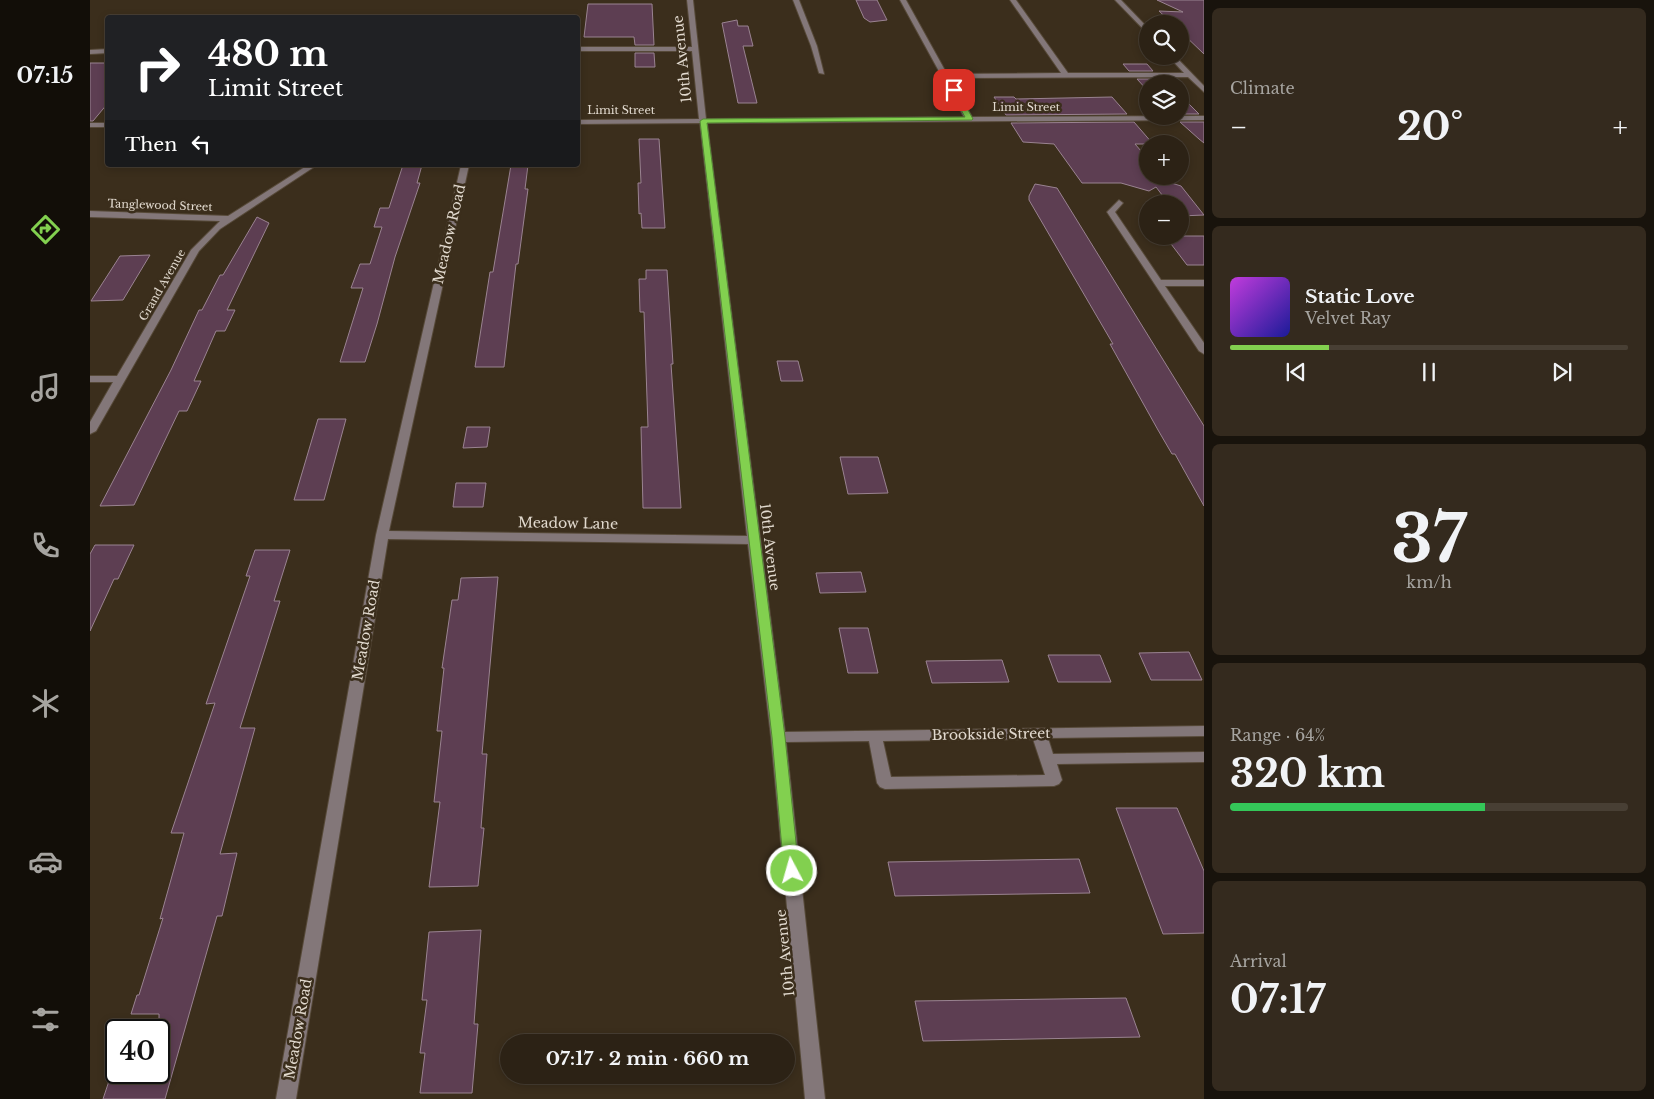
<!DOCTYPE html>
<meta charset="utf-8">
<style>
:root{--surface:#2c2215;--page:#342a1e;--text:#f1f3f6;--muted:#a6a4a0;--line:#483f34;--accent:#82d04f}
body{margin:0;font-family:"Libre Baskerville",serif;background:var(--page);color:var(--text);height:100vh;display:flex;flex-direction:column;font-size:19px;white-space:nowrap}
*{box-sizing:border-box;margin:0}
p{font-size:16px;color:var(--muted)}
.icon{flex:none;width:28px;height:28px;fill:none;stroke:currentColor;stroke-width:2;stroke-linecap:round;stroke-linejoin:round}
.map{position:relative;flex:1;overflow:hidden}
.panel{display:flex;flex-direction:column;gap:8px;padding:8px;background:#18130c;width:450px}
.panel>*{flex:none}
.guide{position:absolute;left:15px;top:15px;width:475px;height:152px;border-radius:5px;box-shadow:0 2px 8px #0003,0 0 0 1px var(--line);background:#202124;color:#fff;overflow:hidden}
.tools{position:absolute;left:1049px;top:15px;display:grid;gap:10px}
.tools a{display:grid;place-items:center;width:50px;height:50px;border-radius:50%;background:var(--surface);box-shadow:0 2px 8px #0003,0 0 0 1px var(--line);font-size:25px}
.speed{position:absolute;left:15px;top:1019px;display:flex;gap:10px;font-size:25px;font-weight:700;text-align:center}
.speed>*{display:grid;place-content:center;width:65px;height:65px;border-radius:50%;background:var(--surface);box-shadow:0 2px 8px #0003,0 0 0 1px var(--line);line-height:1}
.speed .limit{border:2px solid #111;border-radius:8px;background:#fff;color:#111}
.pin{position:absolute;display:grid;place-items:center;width:42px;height:42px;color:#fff;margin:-21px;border-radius:10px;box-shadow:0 2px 8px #0006}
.me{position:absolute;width:55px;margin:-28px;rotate:354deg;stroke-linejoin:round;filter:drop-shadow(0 0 4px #0008)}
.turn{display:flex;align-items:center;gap:18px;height:105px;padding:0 20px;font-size:22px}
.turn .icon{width:65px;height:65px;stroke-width:2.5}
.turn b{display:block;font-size:35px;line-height:42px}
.then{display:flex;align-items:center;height:48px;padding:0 20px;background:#0003;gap:10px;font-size:19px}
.big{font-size:38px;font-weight:700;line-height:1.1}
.panel .card{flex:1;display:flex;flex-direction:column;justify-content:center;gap:8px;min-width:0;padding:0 18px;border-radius:8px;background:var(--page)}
.panel .dial{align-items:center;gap:0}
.dial b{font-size:65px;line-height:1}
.song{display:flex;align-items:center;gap:15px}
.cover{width:60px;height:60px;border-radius:8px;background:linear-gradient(135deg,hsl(290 70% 55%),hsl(240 70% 35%))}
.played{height:5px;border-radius:2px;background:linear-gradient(90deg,var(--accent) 25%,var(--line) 25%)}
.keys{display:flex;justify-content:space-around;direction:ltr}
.heat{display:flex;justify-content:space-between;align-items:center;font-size:28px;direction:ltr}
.charge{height:8px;border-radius:4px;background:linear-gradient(90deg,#34c759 64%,var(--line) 0)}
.trip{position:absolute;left:410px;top:1034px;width:295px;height:50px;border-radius:25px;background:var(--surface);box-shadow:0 2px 8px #0003,0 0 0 1px var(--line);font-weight:700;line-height:50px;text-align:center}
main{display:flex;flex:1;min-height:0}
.dock{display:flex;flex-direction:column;width:90px;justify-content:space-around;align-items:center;background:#120e08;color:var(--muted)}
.dock .icon{width:35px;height:35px}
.dock .selected{color:var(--accent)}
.dock b{font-size:22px;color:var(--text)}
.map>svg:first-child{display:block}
</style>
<main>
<nav class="dock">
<b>07:15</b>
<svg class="icon selected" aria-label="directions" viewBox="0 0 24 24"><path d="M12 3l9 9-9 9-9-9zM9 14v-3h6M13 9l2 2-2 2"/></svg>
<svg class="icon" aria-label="music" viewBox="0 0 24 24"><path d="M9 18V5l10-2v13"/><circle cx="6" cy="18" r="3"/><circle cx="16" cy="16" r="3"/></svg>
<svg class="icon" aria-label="phone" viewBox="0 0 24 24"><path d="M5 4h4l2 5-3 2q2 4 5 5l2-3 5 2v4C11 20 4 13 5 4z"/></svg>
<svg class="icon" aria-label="climate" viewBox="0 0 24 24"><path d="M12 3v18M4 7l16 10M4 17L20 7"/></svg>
<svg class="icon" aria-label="car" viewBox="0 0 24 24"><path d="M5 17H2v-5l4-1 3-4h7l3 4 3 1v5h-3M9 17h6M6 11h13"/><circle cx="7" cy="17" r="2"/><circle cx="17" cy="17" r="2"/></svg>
<svg class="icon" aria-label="filters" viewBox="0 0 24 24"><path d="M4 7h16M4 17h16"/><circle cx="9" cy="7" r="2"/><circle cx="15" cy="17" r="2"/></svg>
</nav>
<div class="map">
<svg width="1114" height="1099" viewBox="0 0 1114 1099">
<rect width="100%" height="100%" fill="#3b2e1c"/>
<!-- building -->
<path fill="#5d3e52" stroke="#9a8391" d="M 766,0 L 787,0 L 797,20 L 780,22 L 774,18 Z
M 1067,0 L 1114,0 L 1114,54 L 1090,31 L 1090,24 L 1083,24 L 1069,11 L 1093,12 Z
M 498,4 L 562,4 L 564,45 L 545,45 L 544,37 L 494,37 Z
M 647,20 L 648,26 L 658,26 L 663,46 L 653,46 L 667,103 L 648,103 L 632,23 Z
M 545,53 L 564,53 L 565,67 L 545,67 Z
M 0,63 L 18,63 L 18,103 L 3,121 L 0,121 Z
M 1033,64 L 1057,64 L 1063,71 L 1039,71 Z
M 1047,79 L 1071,79 L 1075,84 L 1058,84 L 1058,91 Z
M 904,97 L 924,97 L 926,99 L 1022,97 L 1037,114 L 916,115 Z
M 1090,97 L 1092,97 L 1109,114 L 1090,114 Z
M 1044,122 L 1063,144 L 1045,144 L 1058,159 L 1058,176 L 1071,176 L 1075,181 L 1091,186 L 1114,215 L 1090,216 L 1090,204 L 1079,204 L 1066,187 L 1059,191 L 1031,183 L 992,183 L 964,144 L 933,142 L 921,123 Z
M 1090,122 L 1114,122 L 1114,143 L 1109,139 Z
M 549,139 L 569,139 L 575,228 L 552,228 L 551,213 L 549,214 L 548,183 L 551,183 Z
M 313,165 L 332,165 L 327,183 L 330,183 L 305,257 L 287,324 L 275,362 L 250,362 L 273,288 L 261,288 L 270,264 L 280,264 L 292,227 L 284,227 L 290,208 L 299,208 Z
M 421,165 L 438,165 L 435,189 L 438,189 L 428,264 L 426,264 L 414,367 L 385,367 L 400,272 L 403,272 Z
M 945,184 L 967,188 L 1114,426 L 1114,506 L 1085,454 L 1082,454 L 1068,430 L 1020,344 L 1023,344 L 939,200 L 939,196 Z
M 167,217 L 179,223 L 137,310 L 145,310 L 135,331 L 126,331 L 104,381 L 111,381 L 97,411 L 89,411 L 44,505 L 10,506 L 81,370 L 109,310 L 112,310 L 130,275 L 133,275 Z
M 1075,236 L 1114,236 L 1114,265 L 1097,265 Z
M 60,255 L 33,300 L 1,301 L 30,256 Z
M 556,270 L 577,270 L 583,364 L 581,364 L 591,508 L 553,508 L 551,427 L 558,427 L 554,312 L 550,312 L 549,279 L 556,279 Z
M 687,361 L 708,361 L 713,381 L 691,381 Z
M 228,419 L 256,419 L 234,500 L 204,500 Z
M 377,427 L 400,427 L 397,447 L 373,448 Z
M 750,457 L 788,457 L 798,493 L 758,494 Z
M 366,483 L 396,483 L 393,507 L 363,507 Z
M 5,545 L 44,545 L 28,579 L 24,579 L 0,631 L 0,554 Z
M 165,550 L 200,550 L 184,601 L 190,601 L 150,728 L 165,728 L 130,854 L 147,853 L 132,916 L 127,916 L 75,1099 L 13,1099 L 22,1072 L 69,1072 L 69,1014 L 41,1014 L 47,995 L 49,995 L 73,918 L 70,919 L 94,833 L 81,833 L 125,703 L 116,704 L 160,576 L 156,576 Z
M 771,572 L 776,592 L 730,593 L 726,573 Z
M 408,577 L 392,754 L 397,754 L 391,828 L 394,828 L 388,886 L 339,887 L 350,802 L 344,802 L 352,731 L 347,731 L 354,668 L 352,668 L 362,600 L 368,600 L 371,578 Z
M 749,628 L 778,628 L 788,673 L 758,673 Z
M 1099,652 L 1112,680 L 1061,680 L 1049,653 Z
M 958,655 L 1010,655 L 1021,682 L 968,682 Z
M 912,660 L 919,682 L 842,683 L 836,661 Z
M 1026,808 L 1087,808 L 1114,871 L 1114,933 L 1073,934 Z
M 989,859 L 1000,893 L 805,896 L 798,862 Z
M 391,930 L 384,1024 L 388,1024 L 382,1093 L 330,1093 L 335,1053 L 330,1053 L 337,1000 L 332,1000 L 339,932 Z
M 1036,998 L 1050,1037 L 833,1041 L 825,1001 Z"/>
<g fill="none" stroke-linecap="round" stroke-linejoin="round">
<!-- minor casing -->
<g stroke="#564938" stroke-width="2">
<path id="minor" d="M 597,0 L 603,0 L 616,119 L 874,117 L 810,0 L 816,0 L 857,74 L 971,73 L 920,0 L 926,0 L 978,73 L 1094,73 L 1078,56 L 1085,56 L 1114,86 L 1114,92 L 1098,77 L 860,78 L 882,117 L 1114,116 L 1114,120 L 617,123 L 695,732 L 1114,726 L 1114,736 L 958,738 L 963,754 L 1114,752 L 1114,762 L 967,764 L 972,780 L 969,784 L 964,786 L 795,789 L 790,787 L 787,783 L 779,741 L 696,742 L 735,1099 L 715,1099 L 681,737 L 658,544 L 298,539 L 206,1099 L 186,1099 L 286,535 L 371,165 L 379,165 L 299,531 L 657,536 L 610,123 L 488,124 L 488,120 L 609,119 L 602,51 L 488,51 L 488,47 L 602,47 ZM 943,739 L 955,775 L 801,777 L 793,741 Z
M 703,0 L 709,0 L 727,46 L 734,74 L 729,73 L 721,46 Z
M 1025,0 L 1031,0 L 1058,28 L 1058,34 Z
M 18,49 L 18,53 L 0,54 L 0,50 Z
M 0,123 L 18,123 L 18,127 L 0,127 Z
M 218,165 L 227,165 L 130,229 L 109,251 L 6,431 L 0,434 L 0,422 L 23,382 L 0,382 L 0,376 L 27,376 L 101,250 L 130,221 L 0,217 L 0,211 L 138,216 Z
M 1029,200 L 1033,203 L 1025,212 L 1071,280 L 1114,280 L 1114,286 L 1075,286 L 1114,343 L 1114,354 L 1109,351 L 1017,212 Z"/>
</g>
<!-- minor -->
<use href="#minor" fill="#837779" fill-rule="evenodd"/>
</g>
<!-- route -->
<path fill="#82d04f" stroke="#548733" d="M 864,89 L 867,90 L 883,119 L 882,120 L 617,123 L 695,737 L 709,871 L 707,875 L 702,876 L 697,875 L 694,871 L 682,737 L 610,121 L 613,119 L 875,117 L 860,90 Z"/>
<g text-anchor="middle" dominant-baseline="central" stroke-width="5" stroke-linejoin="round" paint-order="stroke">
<!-- far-street labels -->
<g font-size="11" fill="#e1d9ce" stroke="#3b2e1c">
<text x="936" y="107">Limit Street</text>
<text x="531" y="110">Limit Street</text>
<text transform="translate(70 205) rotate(2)">Tanglewood Street</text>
<text transform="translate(72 285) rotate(-60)">Grand Avenue</text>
</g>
<!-- street labels -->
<g font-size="14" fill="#e1d9ce" stroke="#3b2e1c">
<text transform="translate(592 59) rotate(-96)">10th Avenue</text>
<text transform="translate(359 234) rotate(-77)">Meadow Road</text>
<text transform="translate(478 523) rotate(1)">Meadow Lane</text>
<text transform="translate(680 547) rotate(83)">10th Avenue</text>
<text transform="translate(276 630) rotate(-80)">Meadow Road</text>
<text transform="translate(901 734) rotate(-1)">Brookside Street</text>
<text transform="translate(695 953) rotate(-96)">10th Avenue</text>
<text transform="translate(208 1029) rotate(-80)">Meadow Road</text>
</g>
</g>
</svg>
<div class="tools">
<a><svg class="icon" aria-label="search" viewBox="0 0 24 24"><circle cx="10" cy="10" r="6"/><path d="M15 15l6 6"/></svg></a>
<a><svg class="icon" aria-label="layers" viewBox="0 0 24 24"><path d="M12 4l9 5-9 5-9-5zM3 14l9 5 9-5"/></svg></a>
<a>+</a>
<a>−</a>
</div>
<div class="speed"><div class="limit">40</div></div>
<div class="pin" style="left:864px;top:90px;background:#d93025"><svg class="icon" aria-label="arrive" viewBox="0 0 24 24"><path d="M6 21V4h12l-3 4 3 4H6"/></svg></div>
<svg class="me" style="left:702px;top:871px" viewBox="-20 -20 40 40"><circle r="17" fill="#82d04f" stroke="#fff" stroke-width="3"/><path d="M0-11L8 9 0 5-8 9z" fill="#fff"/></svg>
<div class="trip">07:17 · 2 min · 660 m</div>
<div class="guide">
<div class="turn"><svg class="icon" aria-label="right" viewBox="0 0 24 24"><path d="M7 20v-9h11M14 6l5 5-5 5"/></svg><div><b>480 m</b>Limit Street</div></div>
<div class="then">Then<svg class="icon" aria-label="left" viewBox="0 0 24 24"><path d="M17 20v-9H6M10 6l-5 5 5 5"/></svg></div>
</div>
</div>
<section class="panel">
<div class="card"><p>Climate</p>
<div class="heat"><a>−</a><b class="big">20°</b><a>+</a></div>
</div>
<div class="card">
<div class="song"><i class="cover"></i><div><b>Static Love</b><p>Velvet Ray</p></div></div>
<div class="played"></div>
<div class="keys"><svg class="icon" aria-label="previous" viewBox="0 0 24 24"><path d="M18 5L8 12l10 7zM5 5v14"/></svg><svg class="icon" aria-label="pause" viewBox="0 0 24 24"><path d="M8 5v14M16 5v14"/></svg><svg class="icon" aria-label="next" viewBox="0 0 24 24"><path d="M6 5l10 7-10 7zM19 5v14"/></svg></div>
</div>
<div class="card dial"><b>37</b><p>km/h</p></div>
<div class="card"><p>Range · 64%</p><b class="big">320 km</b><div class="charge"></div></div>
<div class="card"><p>Arrival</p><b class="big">07:17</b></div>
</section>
</main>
